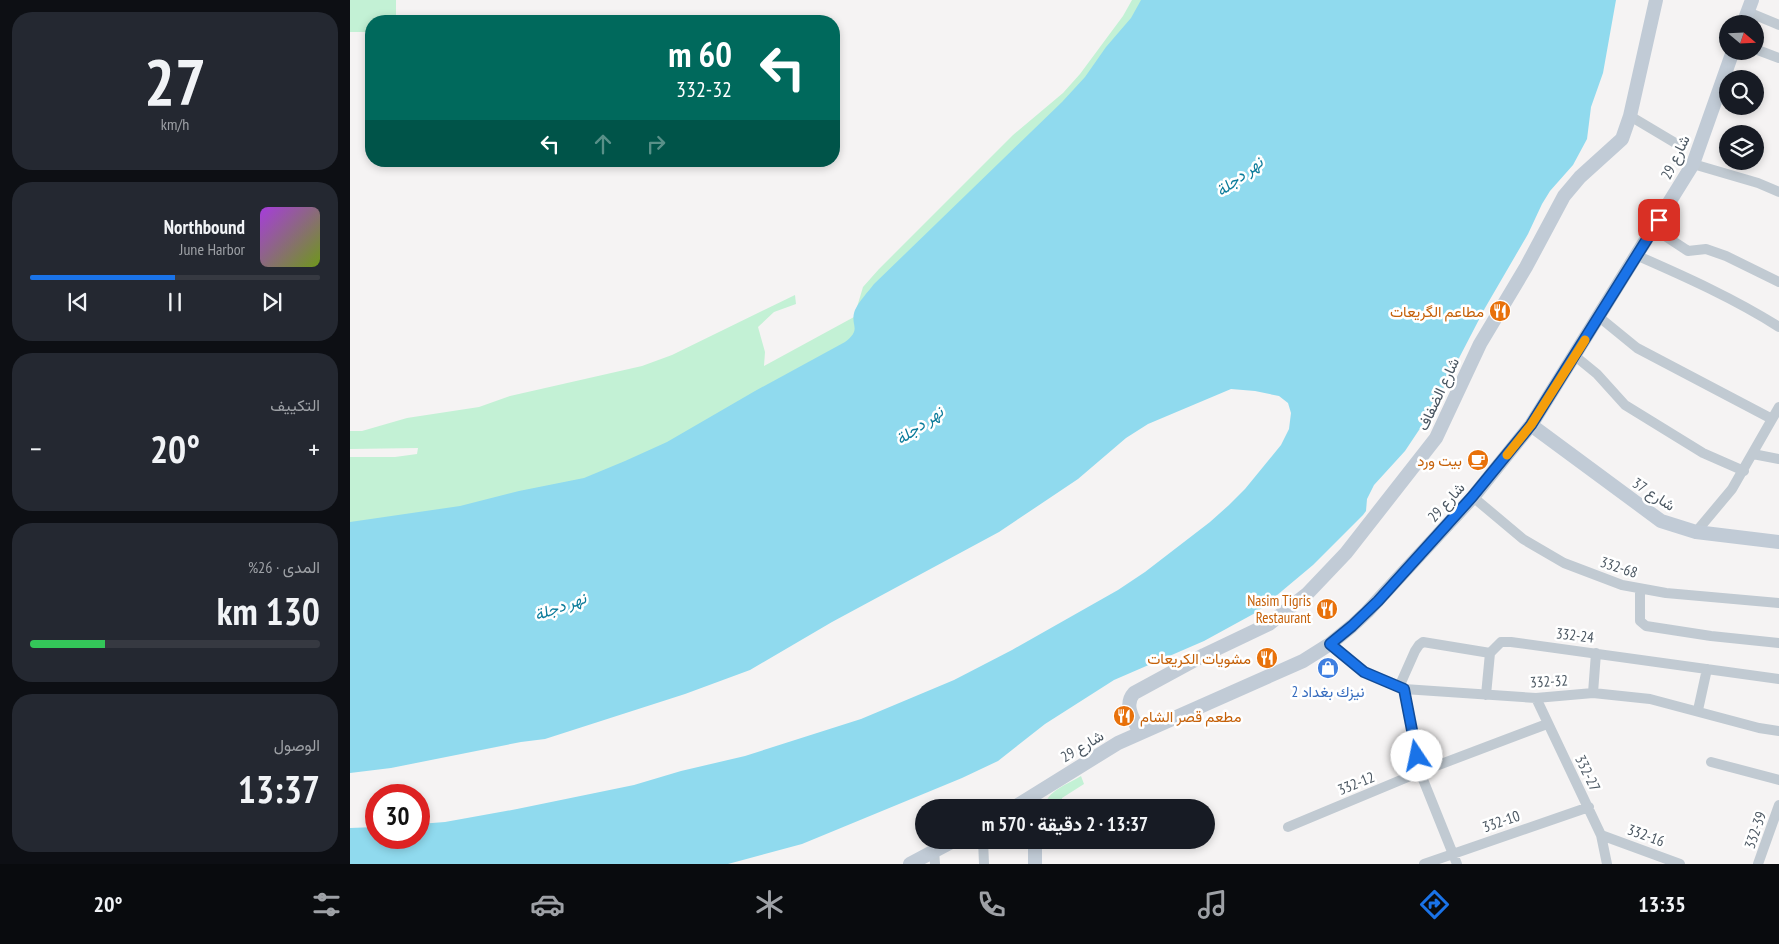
<!DOCTYPE html>
<html lang="ar">
<meta charset="utf-8">
<style>
:root{--surface:#171b24;--page:#242831;--text:#f1f3f6;--muted:#9ea1a6;--line:#363941;--accent:#1a73e8}
body{margin:0;font-family:"PT Sans Narrow",Vazirmatn,sans-serif;background:var(--page);color:var(--text);direction:rtl;height:100vh;display:flex;flex-direction:column;font-size:19px;white-space:nowrap}
*{box-sizing:border-box;margin:0}
p{font-size:16px;color:var(--muted)}
.icon{flex:none;width:28px;height:28px;fill:none;stroke:currentColor;stroke-width:2;stroke-linecap:round;stroke-linejoin:round}
.map{position:relative;flex:1;overflow:hidden;direction:ltr}
.details{display:flex;flex-direction:column;gap:12px;padding:12px;background:#0d0f14;width:350px}
.details>*{flex:none}
.guide{position:absolute;left:15px;top:15px;width:475px;height:152px;border-radius:20px;box-shadow:0 2px 8px #0003;direction:rtl;background:#00695c;color:#fff;overflow:hidden}
.needle{width:32px;rotate:109deg}
.controls{position:absolute;left:1369px;top:15px;display:grid;gap:10px}
.controls a{display:grid;place-items:center;width:45px;height:45px;border-radius:50%;background:var(--surface);box-shadow:0 2px 8px #0003;font-size:25px}
.speed{position:absolute;left:15px;top:784px;display:flex;gap:10px;font-size:25px;font-weight:700;text-align:center}
.speed>*{display:grid;place-content:center;width:65px;height:65px;border-radius:50%;background:var(--surface);box-shadow:0 2px 8px #0003;line-height:1}
.speed .limit{border:8px solid #d22;background:#fff;color:#111}
.pin{position:absolute;display:grid;place-items:center;width:42px;height:42px;color:#fff;margin:-21px;border-radius:10px;box-shadow:0 2px 8px #0006}
.me{position:absolute;width:55px;margin:-28px;rotate:349deg;stroke-linejoin:round;filter:drop-shadow(0 0 4px #0008)}
.turn{display:flex;align-items:center;gap:18px;height:105px;padding:0 25px;font-size:22px}
.turn .icon{width:65px;height:65px;stroke-width:2.5}
.turn b{display:block;font-size:35px;line-height:42px}
.lanes{display:flex;align-items:center;height:48px;padding:0 25px;background:#0003;justify-content:center;gap:25px;direction:ltr}
.lanes .off{opacity:.35}
.big{font-size:38px;font-weight:700;line-height:1.1}
.details .card{flex:1;display:flex;flex-direction:column;justify-content:center;gap:8px;min-width:0;padding:0 18px;border-radius:20px;background:var(--page)}
.details .dial{align-items:center;gap:0}
.dial b{font-size:65px;line-height:1}
.song{display:flex;align-items:center;gap:15px}
.cover{width:60px;height:60px;border-radius:8px;background:linear-gradient(135deg,hsl(280 70% 55%),hsl(80 70% 35%))}
.played{height:5px;border-radius:2px;background:linear-gradient(90deg,var(--accent) 50%,var(--line) 50%)}
.keys{display:flex;justify-content:space-around;direction:ltr}
.heat{display:flex;justify-content:space-between;align-items:center;font-size:28px;direction:ltr}
.charge{height:8px;border-radius:4px;background:linear-gradient(90deg,#34c759 26%,var(--line) 0)}
.trip{position:absolute;left:565px;top:799px;width:300px;height:50px;border-radius:25px;background:var(--surface);box-shadow:0 2px 8px #0003;font-weight:700;line-height:50px;text-align:center;direction:rtl}
.tabs{display:flex;height:80px;justify-content:space-around;align-items:center;background:#090b0e;color:var(--muted)}
.tabs .icon{width:35px;height:35px}
.tabs .active{color:var(--accent)}
.tabs b{font-size:22px;color:var(--text)}
main{display:flex;flex:1;min-height:0}
.map>svg:first-child{display:block}
</style>
<main>
<div class="map">
<svg width="1429" height="864" viewBox="0 0 1429 864">
<rect width="100%" height="100%" fill="#f5f3f3"/>
<!-- green -->
<path fill="#c3f1d5" d="M 0,0 L 46,0 L 46,21 L 21,21 L 21,32 L 0,32 Z
M 782,0 L 797,0 L 755,58 L 538,316 L 403,408 L 221,485 L 0,529 L 0,457 L 45,457 L 67,454 L 68,448 L 0,449 L 0,431 L 12,431 L 57,418 L 129,407 L 160,396 L 292,366 L 322,355 L 445,295 L 446,304 L 424,312 L 408,327 L 415,352 L 414,366 L 504,317 L 513,287 L 529,269 L 663,135 L 713,93 L 730,74 L 773,16 Z
M 731,776 L 734,784 L 712,798 L 711,807 L 694,807 C 697,791 718,784 731,776 Z"/>
<!-- water -->
<path fill="#90daee" d="M 791,0 L 1266,0 L 1253,73 L 1241,107 L 1237,139 L 1223,165 L 1200,191 L 1192,204 L 1178,234 L 1135,308 L 1081,412 L 1055,451 L 1024,485 L 1017,499 L 1016,511 L 1013,515 L 963,565 L 907,612 L 854,641 L 764,680 L 695,724 L 648,761 L 612,778 L 452,844 L 378,864 L 0,864 L 0,828 L 26,827 L 26,838 L 69,838 L 69,824 L 95,822 L 167,809 L 284,785 L 331,771 L 395,756 L 511,719 L 604,680 L 662,650 L 768,590 L 795,572 L 860,522 L 879,505 L 895,489 L 931,445 L 939,429 L 941,413 L 938,403 L 929,396 L 905,391 L 881,389 L 798,424 L 776,438 L 728,479 L 649,532 L 482,622 L 400,670 L 335,694 L 195,739 L 171,742 L 41,768 L 0,773 L 0,522 L 110,506 L 169,491 L 234,478 L 275,461 L 317,442 L 405,391 L 495,342 C 513,328 499,326 505,310 C 509,301 518,292 524,284 L 712,102 L 735,77 L 756,47 L 781,18 Z"/>
<g fill="none" stroke-linecap="round" stroke-linejoin="round">
<!-- street -->
<path stroke="#c1cad2" stroke-width="10" d="M 1398,12 L 1429,25
M 1405,49 L 1429,58
M 1280,116 L 1327,144
M 1343,164 L 1408,183 L 1429,192
M 1303,228 L 1338,251 L 1356,249 L 1376,256 L 1429,282
M 1288,256 C 1336,277 1385,299 1429,327
M 1249,317 L 1287,348 L 1422,419
M 1225,356 L 1247,374 L 1275,405 L 1353,453 L 1394,471
M 1403,454 L 1429,459
M 1123,497 L 1173,539 L 1214,563 L 1272,585 L 1316,593 L 1429,603
M 1346,532 L 1382,489 L 1429,407
M 1290,589 L 1290,621 L 1296,626 L 1361,636 L 1429,643
M 980,644 L 1014,672 L 1054,689 L 1186,698 L 1243,693 L 1300,699 L 1409,728 L 1429,731
M 1049,687 L 1065,651 L 1069,645 L 1073,642 L 1140,653 L 1151,642 L 1161,642 L 1429,679
M 1054,689 L 1070,772 L 1107,864
M 1243,693 L 1246,653
M 1136,695 L 1140,653
M 1186,698 L 1251,835 L 1257,864
M 1348,710 L 1357,669
M 1361,762 L 1429,780
M 938,827 L 1070,772 L 1197,724
M 1251,835 L 1330,864
M 633,840 L 634,864
M 584,851 L 585,864
M 1074,864 L 1239,807
M 1408,864 L 1429,805"/>
<!-- secondary -->
<path stroke="#c1cbd6" stroke-width="14" d="M 1393,24 L 1402,0
M 1181,425 L 1311,521 L 1346,532 L 1429,542
M 790,733 C 784,720 773,705 784,693 L 854,655 L 919,624 L 957,594 L 996,553 L 1086,438 L 1130,344 L 1176,267 L 1214,196 L 1230,177 L 1272,139 L 1280,116 L 1306,0
M 663,808 L 768,743 L 953,661 L 980,644 L 1002,626 L 1017,612 L 1123,497 L 1181,425 L 1343,164 L 1383,51
M 560,864 L 605,840
M 685,864 L 685,840"/>
</g>
<g fill="none" stroke-linecap="round" stroke-linejoin="round">
<!-- route casing -->
<g stroke="#114b97" stroke-width="12">
<path id="route" d="M 1067,756 L 1054,689 L 1014,672 L 980,644 L 1002,626 L 1028,601 L 1122,497 L 1181,425 L 1309,220"/>
</g>
<!-- route -->
<use href="#route" stroke="#1a73e8" stroke-width="9"/>
<!-- slow -->
<path stroke="#f59e0b" stroke-width="9" d="M 1157,455 L 1181,425 L 1235,340"/>
</g>
<!-- icons -->
<defs>
<g id="restaurant-disc" transform="scale(1.125)"><circle r="9.5" fill="#e8710a" stroke="#fff"/><path d="M-5-6h1v4h1v-4h1v4h1v-4h1v5L-1.5 .5V6h-2V.5L-5-1ZM5-6V6H3V1.5H1.5Q1.5-4 5-6Z" fill="#fff"/></g>
<g id="cafe-disc" transform="scale(1.125)"><circle r="9.5" fill="#e8710a" stroke="#fff"/><path d="M-5.5-4.5H6V0H3Q3 3.5 0 3.5H-2.5Q-5.5 3.5-5.5 0ZM3-3.2v2h1.7v-2ZM-6 4.5H4V6H-6Z" fill="#fff"/></g>
<g id="shop-disc" transform="scale(1.125)"><circle r="9.5" fill="#3f7fe0" stroke="#fff"/><path d="M-5-2.5h2.3a2.7 3.5 0 0 1 5.4 0H5L5.5 6h-11ZM-1.5-2.5h3a1.5 2.3 0 0 0-3 0Z" fill="#fff"/></g>
</defs>
<g fill-rule="evenodd">
<use href="#restaurant-disc" x="1150" y="311"/>
<use href="#cafe-disc" x="1128" y="460"/>
<use href="#restaurant-disc" x="977" y="609"/>
<use href="#restaurant-disc" x="917" y="658"/>
<use href="#shop-disc" x="978" y="668"/>
<use href="#restaurant-disc" x="774" y="716"/>
</g>
<g text-anchor="middle" dominant-baseline="central" stroke-width="5" stroke-linejoin="round" paint-order="stroke">
<!-- street labels -->
<g font-size="15" fill="#4a5661" stroke="#fff">
<text transform="translate(1325 157) rotate(-64)">شارع 29</text>
<text transform="translate(1088 394) rotate(-65)">شارع الضفاف</text>
<text transform="translate(1304 494) rotate(33)">شارع 37</text>
<text transform="translate(1096 502) rotate(-48)">شارع 29</text>
<text transform="translate(1269 567) rotate(18)">332-68</text>
<text transform="translate(1225 635) rotate(7)">332-24</text>
<text transform="translate(1199 681) rotate(-3)">332-32</text>
<text transform="translate(732 746) rotate(-31)">شارع 29</text>
<text transform="translate(1238 773) rotate(64)">332-27</text>
<text transform="translate(1006 783) rotate(-22)">332-12</text>
<text transform="translate(1151 821) rotate(-19)">332-10</text>
<text transform="translate(1405 830) rotate(-71)">332-39</text>
<text transform="translate(1296 835) rotate(20)">332-16</text>
</g>
<!-- food labels -->
<g font-size="15" fill="#c56008" stroke="#fff" text-anchor="end">
<text x="1134" y="311">مطاعم الگريعات</text>
<text x="1112" y="460">بيت ورد</text>
<text x="961" y="600">Nasim Tigris<tspan x="961" dy="17">Restaurant</tspan></text>
<text x="901" y="658">مشويات الكريعات</text>
<text x="790" y="716" text-anchor="start">مطعم قصر الشام</text>
</g>
<!-- shop labels -->
<g font-size="15" fill="#366cbe" stroke="#fff">
<text x="978" y="691">نيزك بغداد 2</text>
</g>
<!-- water labels -->
<g font-size="16" font-style="italic" fill="#0c7c9b" stroke="#fff">
<text transform="translate(889 176) rotate(-37)">نهر دجلة</text>
<text transform="translate(569 425) rotate(-35)">نهر دجلة</text>
<text transform="translate(210 606) rotate(-20)">نهر دجلة</text>
</g>
</g>
</svg>
<div class="controls">
<a><svg class="needle" viewBox="-14 -14 28 28"><path d="M0-13l5 13h-10z" fill="#e53935"/><path d="M0 13l5-13h-10z" fill="#9ea1a6"/></svg></a>
<a><svg class="icon" aria-label="search" viewBox="0 0 24 24"><circle cx="10" cy="10" r="6"/><path d="M15 15l6 6"/></svg></a>
<a><svg class="icon" aria-label="layers" viewBox="0 0 24 24"><path d="M12 4l9 5-9 5-9-5zM3 14l9 5 9-5"/></svg></a>
</div>
<div class="speed"><div class="limit">30</div></div>
<div class="pin" style="left:1309px;top:220px;background:#d93025"><svg class="icon" aria-label="arrive" viewBox="0 0 24 24"><path d="M6 21V4h12l-3 4 3 4H6"/></svg></div>
<svg class="me" style="left:1067px;top:756px" viewBox="-20 -20 40 40"><circle r="19" fill="#fff"/><path d="M0-13L10 11 0 6-10 11z" fill="#1a73e8"/></svg>
<div class="trip">13:37 · 2 دقيقة · 570 m</div>
<div class="guide">
<div class="turn"><svg class="icon" aria-label="left" viewBox="0 0 24 24"><path d="M17 20v-9H6M10 6l-5 5 5 5"/></svg><div><b>60 m</b>332-32</div></div>
<div class="lanes"><svg class="icon" aria-label="left" viewBox="0 0 24 24"><path d="M17 20v-9H6M10 6l-5 5 5 5"/></svg><svg class="icon off" aria-label="ahead" viewBox="0 0 24 24"><path d="M12 20V5M6 11l6-6 6 6"/></svg><svg class="icon off" aria-label="right" viewBox="0 0 24 24"><path d="M7 20v-9h11M14 6l5 5-5 5"/></svg></div>
</div>
</div>
<section class="details">
<div class="card dial"><b>27</b><p>km/h</p></div>
<div class="card">
<div class="song"><i class="cover"></i><div><b>Northbound</b><p>June Harbor</p></div></div>
<div class="played"></div>
<div class="keys"><svg class="icon" aria-label="previous" viewBox="0 0 24 24"><path d="M18 5L8 12l10 7zM5 5v14"/></svg><svg class="icon" aria-label="pause" viewBox="0 0 24 24"><path d="M8 5v14M16 5v14"/></svg><svg class="icon" aria-label="next" viewBox="0 0 24 24"><path d="M6 5l10 7-10 7zM19 5v14"/></svg></div>
</div>
<div class="card"><p>التكييف</p>
<div class="heat"><a>−</a><b class="big">20°</b><a>+</a></div>
</div>
<div class="card"><p>المدى · 26%</p><b class="big">130 km</b><div class="charge"></div></div>
<div class="card"><p>الوصول</p><b class="big">13:37</b></div>
</section>
</main>
<nav class="tabs">
<b>13:35</b>
<svg class="icon active" aria-label="directions" viewBox="0 0 24 24"><path d="M12 3l9 9-9 9-9-9zM9 14v-3h6M13 9l2 2-2 2"/></svg>
<svg class="icon" aria-label="music" viewBox="0 0 24 24"><path d="M9 18V5l10-2v13"/><circle cx="6" cy="18" r="3"/><circle cx="16" cy="16" r="3"/></svg>
<svg class="icon" aria-label="phone" viewBox="0 0 24 24"><path d="M5 4h4l2 5-3 2q2 4 5 5l2-3 5 2v4C11 20 4 13 5 4z"/></svg>
<svg class="icon" aria-label="climate" viewBox="0 0 24 24"><path d="M12 3v18M4 7l16 10M4 17L20 7"/></svg>
<svg class="icon" aria-label="car" viewBox="0 0 24 24"><path d="M5 17H2v-5l4-1 3-4h7l3 4 3 1v5h-3M9 17h6M6 11h13"/><circle cx="7" cy="17" r="2"/><circle cx="17" cy="17" r="2"/></svg>
<svg class="icon" aria-label="filters" viewBox="0 0 24 24"><path d="M4 7h16M4 17h16"/><circle cx="9" cy="7" r="2"/><circle cx="15" cy="17" r="2"/></svg>
<b>20°</b>
</nav>
